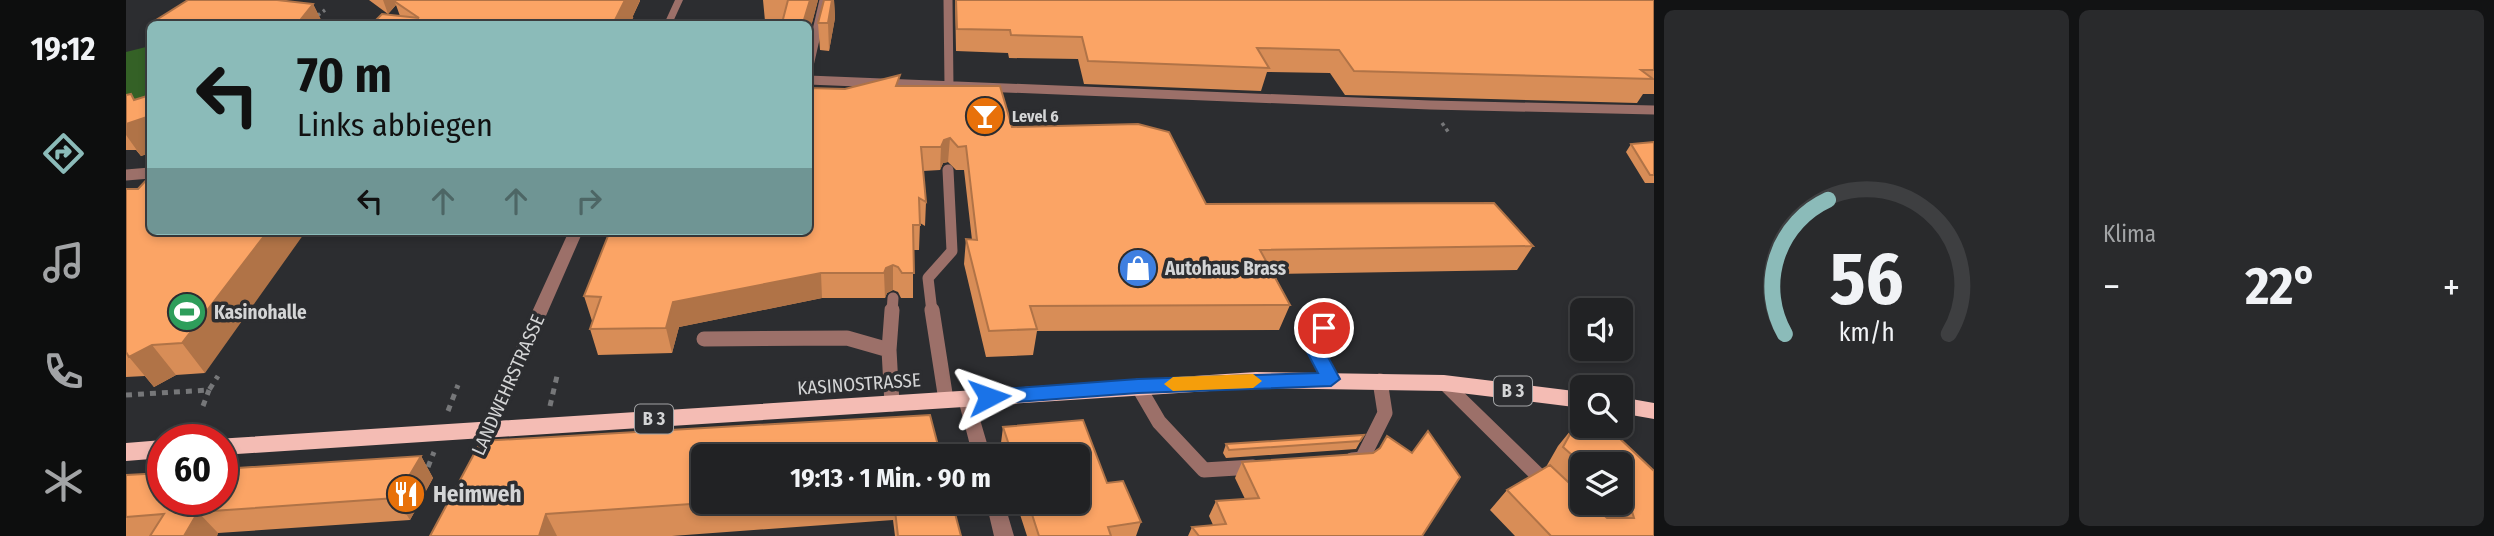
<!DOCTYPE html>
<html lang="de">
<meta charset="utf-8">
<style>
:root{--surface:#212224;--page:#292a2c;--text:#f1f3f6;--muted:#a2a4a6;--line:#3e3f41;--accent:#8bbbb9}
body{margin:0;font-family:"Fira Sans Condensed",sans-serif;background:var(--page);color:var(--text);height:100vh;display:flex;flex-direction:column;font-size:26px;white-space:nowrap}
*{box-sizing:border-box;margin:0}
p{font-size:23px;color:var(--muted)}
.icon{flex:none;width:38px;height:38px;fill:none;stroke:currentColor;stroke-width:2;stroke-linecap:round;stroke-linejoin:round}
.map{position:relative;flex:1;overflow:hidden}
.side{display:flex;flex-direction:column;gap:10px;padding:10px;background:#121314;width:840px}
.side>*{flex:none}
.hud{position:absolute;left:21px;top:21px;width:665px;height:214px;border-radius:10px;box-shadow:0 4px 10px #0003,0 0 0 2px var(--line);background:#8bbbb9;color:#111;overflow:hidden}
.fabs{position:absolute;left:1444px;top:298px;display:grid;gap:14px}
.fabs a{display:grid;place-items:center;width:63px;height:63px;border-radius:10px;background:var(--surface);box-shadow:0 4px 10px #0003,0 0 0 2px var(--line);font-size:35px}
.speed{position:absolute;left:21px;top:424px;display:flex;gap:14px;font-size:35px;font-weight:700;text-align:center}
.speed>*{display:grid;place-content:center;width:91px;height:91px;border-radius:50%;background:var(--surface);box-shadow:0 4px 10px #0003,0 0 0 2px var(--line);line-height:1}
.speed .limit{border:10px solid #d22;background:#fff;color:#111}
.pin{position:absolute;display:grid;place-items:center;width:60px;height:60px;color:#fff;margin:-30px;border:4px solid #fff;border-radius:50%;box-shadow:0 2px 7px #0007}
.me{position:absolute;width:77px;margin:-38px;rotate:86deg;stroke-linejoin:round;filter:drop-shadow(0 0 5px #0008)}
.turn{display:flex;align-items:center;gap:24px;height:147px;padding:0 35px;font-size:32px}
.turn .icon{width:91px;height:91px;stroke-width:2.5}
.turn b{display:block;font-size:49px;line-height:60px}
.lanes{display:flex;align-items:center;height:66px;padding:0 35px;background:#0003;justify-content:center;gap:35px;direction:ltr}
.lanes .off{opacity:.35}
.big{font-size:52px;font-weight:700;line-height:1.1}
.side .card{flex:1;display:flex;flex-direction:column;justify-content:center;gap:10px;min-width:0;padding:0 24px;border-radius:10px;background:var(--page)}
.side .dial{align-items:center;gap:0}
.dial svg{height:182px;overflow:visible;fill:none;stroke:var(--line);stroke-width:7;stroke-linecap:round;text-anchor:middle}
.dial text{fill:var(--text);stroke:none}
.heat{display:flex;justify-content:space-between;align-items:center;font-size:38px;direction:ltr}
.side .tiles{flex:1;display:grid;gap:10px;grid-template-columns:repeat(2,1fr)}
.trip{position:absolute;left:565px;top:444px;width:399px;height:70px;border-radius:10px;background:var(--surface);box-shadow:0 4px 10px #0003,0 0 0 2px var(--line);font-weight:700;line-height:70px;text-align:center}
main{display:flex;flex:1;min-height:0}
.dock{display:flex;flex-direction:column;width:126px;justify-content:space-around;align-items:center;background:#0d0e0e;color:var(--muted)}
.dock .icon{width:49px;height:49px}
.dock .active{color:var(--accent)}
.dock b{font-size:32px;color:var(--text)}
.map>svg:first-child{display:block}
</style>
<main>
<nav class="dock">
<b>19:12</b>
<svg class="icon active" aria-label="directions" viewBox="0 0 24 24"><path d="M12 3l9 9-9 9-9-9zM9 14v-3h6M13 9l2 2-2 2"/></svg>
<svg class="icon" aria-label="music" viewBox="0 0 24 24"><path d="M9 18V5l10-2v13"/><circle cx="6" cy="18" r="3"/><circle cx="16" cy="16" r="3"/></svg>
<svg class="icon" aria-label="phone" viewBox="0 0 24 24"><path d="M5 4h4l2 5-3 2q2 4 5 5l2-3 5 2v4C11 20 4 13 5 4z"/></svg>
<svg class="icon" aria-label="climate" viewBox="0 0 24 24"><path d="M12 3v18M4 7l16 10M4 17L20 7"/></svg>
</nav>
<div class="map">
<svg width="1528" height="536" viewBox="0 0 1528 536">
<rect width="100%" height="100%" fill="#2c2d30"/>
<!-- green -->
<path fill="#346126" d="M 24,46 L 24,124 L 0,128 L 0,52 Z"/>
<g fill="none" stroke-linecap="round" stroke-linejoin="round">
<!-- path-far1 -->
<path stroke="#767779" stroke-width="3.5" stroke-dasharray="3.5 3.5" stroke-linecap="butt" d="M 180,24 L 199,10
M 1316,123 L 1323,133"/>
<!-- path -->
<path stroke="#767779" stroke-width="5" stroke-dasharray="6 6" stroke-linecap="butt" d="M 0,395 L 83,390 L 92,376
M 77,406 L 83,390
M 424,406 L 431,376
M 322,411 L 332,385
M 302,467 L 308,452"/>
<!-- service-far2 -->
<path stroke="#9c7069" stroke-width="9" d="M 822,0 L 823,86
M 682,70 L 698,0
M 682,80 L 1304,105 L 1528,110"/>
<!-- service-far1 -->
<path stroke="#9c7069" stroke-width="11" d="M 0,175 L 24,173
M 766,312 L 767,298
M 806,312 L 802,278 L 826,251 L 822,170
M 1205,312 L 1207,308"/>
<!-- service -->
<path stroke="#9c7069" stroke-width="15" d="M 806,310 L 820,400
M 578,339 L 721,338 L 763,350
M 1205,379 L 1188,348 L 1206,310
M 1012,386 L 1033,422 L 1078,470 L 1127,467
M 766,404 L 763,350 L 766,310
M 1226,460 L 1236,459 L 1259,413 L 1254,381"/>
<!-- minor -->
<path fill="#9c7069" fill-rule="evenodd" d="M 1318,377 L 1324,379 L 1428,480 L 1431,485 L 1428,490 L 1422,493 L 1416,490 L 1312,387 L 1310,383 L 1312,379 Z
M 840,393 L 846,395 L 848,399 L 865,457 L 847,457 L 832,399 L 834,395 Z
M 860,502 L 878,502 L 888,536 L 868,536 Z"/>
<!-- tertiary -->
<path fill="#9c7069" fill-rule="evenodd" d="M 549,0 L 557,0 L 546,24 L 538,24 Z
M 443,231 L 457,231 L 371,428 L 368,433 L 362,435 L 356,433 L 353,428 Z"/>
<!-- primary -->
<path fill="#f4bcb4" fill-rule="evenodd" d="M 1130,372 L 1318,375 L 1456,392 L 1456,408 L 1318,391 L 1130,388 L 96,455 L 96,439 L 90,439 Z
M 1494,397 L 1528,403 L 1528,419 L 1494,413 Z
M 37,440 L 37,458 L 0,461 L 0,443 Z"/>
</g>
<!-- wall -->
<path fill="#d88d57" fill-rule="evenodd" d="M 243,0 L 514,0 L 514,1 L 506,18 L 246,24 L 274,16 L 270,5 L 262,14 Z
M 637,0 L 692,0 L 682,38 L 682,24 L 656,24 L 656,21 L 639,21 Z
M 698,0 L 708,0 L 709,18 L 703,51 L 694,50 L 692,23 Z
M 829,0 L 1528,0 L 1528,94 L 1517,94 L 1511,103 L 1219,95 L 1204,73 L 1141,72 L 1135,91 L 958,84 L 952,59 L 883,58 L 882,53 L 830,51 Z
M 187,4 L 197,24 L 29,24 L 27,22 Z
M 774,86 L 886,127 L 1080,204 L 1407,246 L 1391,270 L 1148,274 L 1164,305 L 1153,330 L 911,331 L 907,355 L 860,357 L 838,264 L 840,239 L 846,240 L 838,170 L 830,170 L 822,162 L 817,163 L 814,170 L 797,171 L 800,202 L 799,226 L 794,223 L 793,250 L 787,250 L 787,298 L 775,298 L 772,292 L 767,290 L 761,293 L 759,298 L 696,298 L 553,327 L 546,353 L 472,355 L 464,329 L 467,321 L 466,321 L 458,296 L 719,89 Z
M 24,95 L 24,153 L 15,156 L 10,150 L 0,150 L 0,124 Z
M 1528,142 L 1528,183 L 1519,183 L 1500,152 L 1505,144 Z
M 0,189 L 79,373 L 50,375 L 28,387 L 19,376 L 0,377 Z
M 957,420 L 981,483 L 997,481 L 1015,522 L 1010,536 L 901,536 L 890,502 L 952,502 L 952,457 L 876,457 L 874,451 L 877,427 Z
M 1449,425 L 1489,434 L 1528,471 L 1528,536 L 1389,536 L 1364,510 L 1381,490 L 1420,467 L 1432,446 ZM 1456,464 L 1494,464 L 1494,502 L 1456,502 Z
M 1238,435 L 1230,449 L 1100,458 L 1097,453 L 1100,444 Z
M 1261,436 L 1296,536 L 1062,536 L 1066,527 L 1087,525 L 1083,516 L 1090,501 L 1119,499 L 1109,478 L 1116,462 L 1247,453 L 1252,450 Z
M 355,441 L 578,502 L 826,502 L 835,536 L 769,536 L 767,520 L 546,536 L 304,536 Z
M 295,456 L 307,478 L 284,520 L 92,533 L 91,536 L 0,536 L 0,475 Z"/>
<!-- shaded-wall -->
<path fill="#b07347" d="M 257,0 L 275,0 L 268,1 L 270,5 L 262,14 Z
M 499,0 L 514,0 L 506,18 L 508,24 L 492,24 L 490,18 Z
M 684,0 L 692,0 L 682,38 L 682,24 L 678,24 L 677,23 Z
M 706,0 L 708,0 L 709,18 L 703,51 L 702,23 Z
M 187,4 L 197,24 L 171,24 Z
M 5,94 L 20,117 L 24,116 L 24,153 L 15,156 L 0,135 L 0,124 L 8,100 Z
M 824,138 L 822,162 L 817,163 L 814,170 L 815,147 L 818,140 Z
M 142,231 L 180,231 L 79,373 L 56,343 Z
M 767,265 L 767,290 L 761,293 L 759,298 L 758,273 L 760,268 Z
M 695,273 L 696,298 L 553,327 L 546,353 L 540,328 L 547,302 Z
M 26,345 L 50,375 L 28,387 L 3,357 Z
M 295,456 L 307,478 L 284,520 L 270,498 Z
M 72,512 L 92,533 L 91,536 L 58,536 Z
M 420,514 L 431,536 L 413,536 Z"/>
<!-- building -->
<path fill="#fba465" stroke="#b07347" stroke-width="2" d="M 62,0 L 151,0 L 187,4 L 171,24 L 96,24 L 95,21 L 27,22 Z
M 269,0 L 499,0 L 490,18 L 506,18 L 504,24 L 246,24 L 256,14 L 293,18 L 268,1 Z
M 662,0 L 684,0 L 677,23 L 656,23 Z
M 698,0 L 706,0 L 702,23 L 692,23 Z
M 830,0 L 1528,0 L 1528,70 L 1515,70 L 1527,79 L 1228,71 L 1213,50 L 1131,48 L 1143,68 L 962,61 L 956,37 L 885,35 L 884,30 L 831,29 Z
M 774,75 L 770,86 L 874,86 L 886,127 L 1012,124 L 1043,132 L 1080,204 L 1368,203 L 1407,246 L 1134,250 L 1164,305 L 904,306 L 911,329 L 863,331 L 840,239 L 851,240 L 840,146 L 832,147 L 824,138 L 818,140 L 815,147 L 795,147 L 800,202 L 793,198 L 794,225 L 787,225 L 788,273 L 776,273 L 772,267 L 767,265 L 760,268 L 758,273 L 695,273 L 547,302 L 540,328 L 464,329 L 475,297 L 458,296 L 484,231 L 682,231 L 682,88 L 719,89 Z
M 5,94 L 8,100 L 24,95 L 24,116 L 0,124 L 0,95 Z
M 1528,142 L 1528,175 L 1524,175 L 1505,144 Z
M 24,176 L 24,231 L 142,231 L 56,343 L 26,345 L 3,357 L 0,352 L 0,189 L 12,189 Z
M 804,415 L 815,457 L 578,457 L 578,502 L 594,502 L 420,514 L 413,536 L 304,536 L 355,441 Z
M 957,420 L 981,483 L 997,481 L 1015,522 L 982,527 L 985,536 L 913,536 L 902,502 L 952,502 L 952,457 L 887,457 L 877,427 Z
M 1449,425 L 1489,434 L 1528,471 L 1528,536 L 1425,536 L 1381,490 L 1424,465 L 1456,495 L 1456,502 L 1464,502 L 1481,518 L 1508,518 L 1505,508 L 1494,499 L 1494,464 L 1456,464 L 1437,447 Z
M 1302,431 L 1334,477 L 1296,536 L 1073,536 L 1066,527 L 1100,524 L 1090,501 L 1133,498 L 1116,462 L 1247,453 L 1254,448 L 1261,436 L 1286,453 Z
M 1238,435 L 1234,441 L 1103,450 L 1100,444 Z
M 295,456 L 270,498 L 72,512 L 58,536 L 24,536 L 38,514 L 0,517 L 0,475 L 37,473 L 37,499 L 96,499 L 96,469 Z
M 768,502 L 826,502 L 835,536 L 772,536 Z"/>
<!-- route -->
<path fill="#1a73e8" stroke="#114b97" stroke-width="2" d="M 1198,322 L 1206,328 L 1197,348 L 1214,379 L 1205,386 L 1012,393 L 863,404 L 854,397 L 863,390 L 1012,379 L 1192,373 L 1179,348 L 1192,324 Z"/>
<!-- slow -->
<path fill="#f59e0b" d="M 1127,374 L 1136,381 L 1127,388 L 1047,391 L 1038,384 L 1047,377 Z"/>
<!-- icons -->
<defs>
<g id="bar-disc" transform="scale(2.0125)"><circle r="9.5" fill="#e8710a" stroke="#2c2d30"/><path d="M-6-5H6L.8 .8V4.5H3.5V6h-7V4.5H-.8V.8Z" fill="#fff"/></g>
<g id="shop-disc" transform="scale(2.0125)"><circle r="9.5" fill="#3f7fe0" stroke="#2c2d30"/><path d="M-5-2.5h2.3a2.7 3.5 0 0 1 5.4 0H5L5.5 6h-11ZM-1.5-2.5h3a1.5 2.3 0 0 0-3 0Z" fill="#fff"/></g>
<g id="stadium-disc" transform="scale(2.0125)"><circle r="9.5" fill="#2e9e5b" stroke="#2c2d30"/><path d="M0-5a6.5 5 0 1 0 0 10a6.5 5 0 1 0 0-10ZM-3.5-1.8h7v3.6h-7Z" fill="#fff"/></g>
<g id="restaurant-disc" transform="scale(2.0125)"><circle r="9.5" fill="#e8710a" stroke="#2c2d30"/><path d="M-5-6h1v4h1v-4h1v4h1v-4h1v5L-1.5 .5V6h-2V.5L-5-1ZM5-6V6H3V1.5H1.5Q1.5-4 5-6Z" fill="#fff"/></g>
</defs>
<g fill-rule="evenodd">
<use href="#bar-disc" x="859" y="116"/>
<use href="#shop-disc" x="1012" y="268"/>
<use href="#stadium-disc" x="61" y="312"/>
<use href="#restaurant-disc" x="280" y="494"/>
</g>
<g text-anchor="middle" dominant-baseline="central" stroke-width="7" stroke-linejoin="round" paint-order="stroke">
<!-- far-poi labels -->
<g font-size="16" font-weight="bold" fill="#d4d5d6" stroke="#2c2d30" text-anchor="start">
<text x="886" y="116">Level 6</text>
</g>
<!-- shield labels -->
<g fill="#2c2d30" stroke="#a2a3a4" stroke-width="2">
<rect x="1368" y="376.5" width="38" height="29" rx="5"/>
<rect x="509" y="404.5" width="38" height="29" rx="5"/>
</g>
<g font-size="18" font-weight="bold" fill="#d4d5d6">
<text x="1387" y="391">B 3</text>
<text x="528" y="419">B 3</text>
</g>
<!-- poi labels -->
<g font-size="19" font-weight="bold" fill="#d4d5d6" stroke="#2c2d30" text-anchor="start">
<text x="1039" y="268">Autohaus Brass</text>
<text x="88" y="312">Kasinohalle</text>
</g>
<!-- street labels -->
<g font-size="19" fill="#d4d5d6" stroke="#2c2d30">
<text transform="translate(733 384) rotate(-4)">KASINOSTRASSE</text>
<text transform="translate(382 385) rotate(-66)">LANDWEHRSTRASSE</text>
</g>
<!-- near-poi labels -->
<g font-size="23" font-weight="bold" fill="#d4d5d6" stroke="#2c2d30" text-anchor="start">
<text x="307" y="494">Heimweh</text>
</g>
</g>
</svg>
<div class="fabs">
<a><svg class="icon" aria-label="sound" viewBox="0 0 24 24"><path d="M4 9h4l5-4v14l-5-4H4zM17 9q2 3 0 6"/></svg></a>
<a><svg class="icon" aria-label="search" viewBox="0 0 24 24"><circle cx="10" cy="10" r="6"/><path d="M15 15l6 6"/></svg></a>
<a><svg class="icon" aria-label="layers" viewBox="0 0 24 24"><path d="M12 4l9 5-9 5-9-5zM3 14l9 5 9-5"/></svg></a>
</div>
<div class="speed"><div class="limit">60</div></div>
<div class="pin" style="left:1198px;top:328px;background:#d93025"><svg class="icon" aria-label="arrive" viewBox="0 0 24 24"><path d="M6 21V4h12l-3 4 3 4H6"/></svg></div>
<svg class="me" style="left:863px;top:397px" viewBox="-20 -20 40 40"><path d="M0-17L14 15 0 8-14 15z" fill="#1a73e8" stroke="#fff" stroke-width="4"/></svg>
<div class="trip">19:13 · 1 Min. · 90 m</div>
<div class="hud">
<div class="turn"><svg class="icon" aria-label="left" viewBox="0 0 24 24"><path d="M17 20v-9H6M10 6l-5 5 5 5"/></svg><div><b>70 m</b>Links abbiegen</div></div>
<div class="lanes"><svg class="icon" aria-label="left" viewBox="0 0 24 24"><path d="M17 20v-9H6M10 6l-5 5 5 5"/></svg><svg class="icon off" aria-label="ahead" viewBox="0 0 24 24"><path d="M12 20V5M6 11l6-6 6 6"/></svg><svg class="icon off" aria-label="ahead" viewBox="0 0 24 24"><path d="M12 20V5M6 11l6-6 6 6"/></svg><svg class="icon off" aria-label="right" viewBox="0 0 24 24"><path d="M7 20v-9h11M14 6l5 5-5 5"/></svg></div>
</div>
</div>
<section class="side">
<div class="tiles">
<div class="card dial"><svg viewBox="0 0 100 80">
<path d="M14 69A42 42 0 1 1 86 69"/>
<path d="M14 69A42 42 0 0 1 33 10" stroke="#8bbbb9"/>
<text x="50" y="56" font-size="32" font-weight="700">56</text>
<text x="50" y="72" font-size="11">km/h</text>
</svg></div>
<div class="card"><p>Klima</p>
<div class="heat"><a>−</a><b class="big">22°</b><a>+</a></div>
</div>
</div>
</section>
</main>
